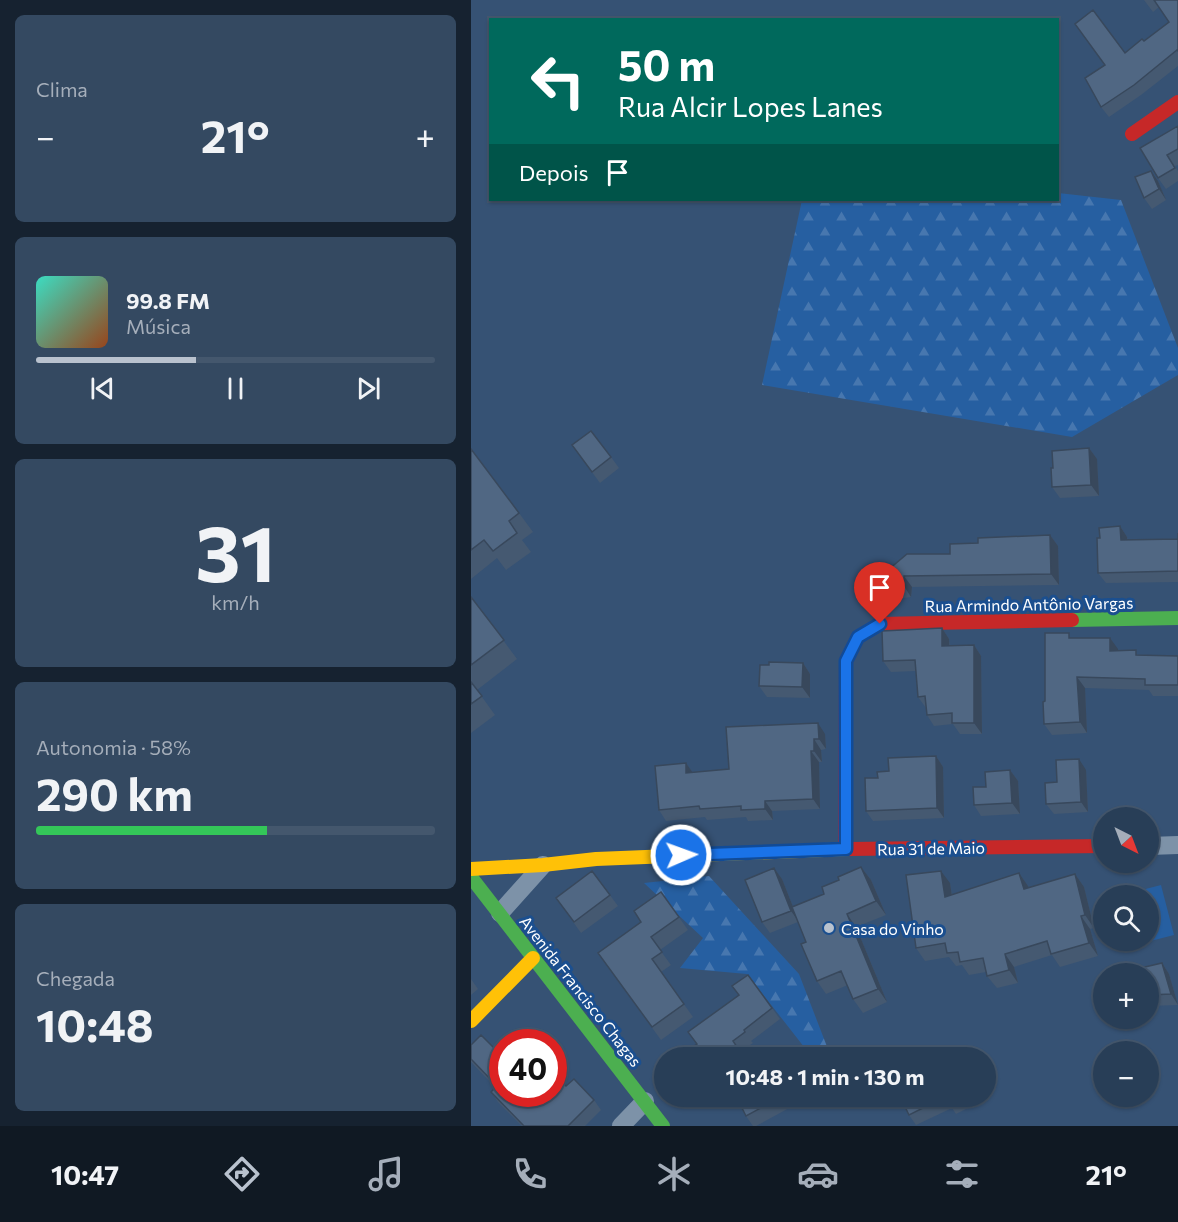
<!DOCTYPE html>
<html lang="pt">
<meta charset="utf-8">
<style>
:root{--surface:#283e57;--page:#344961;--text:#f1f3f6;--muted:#a5aeba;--line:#44576d;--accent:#b9c2ce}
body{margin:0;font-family:Commissioner,sans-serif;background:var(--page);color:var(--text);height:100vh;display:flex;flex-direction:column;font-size:22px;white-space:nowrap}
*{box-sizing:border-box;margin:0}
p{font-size:20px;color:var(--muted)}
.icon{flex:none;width:33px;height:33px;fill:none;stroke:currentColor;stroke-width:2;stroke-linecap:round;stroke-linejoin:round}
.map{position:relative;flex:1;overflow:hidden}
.sheet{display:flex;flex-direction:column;gap:15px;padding:15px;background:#162230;width:471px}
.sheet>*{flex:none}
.banner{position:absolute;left:18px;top:18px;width:570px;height:183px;border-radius:0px;box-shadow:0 2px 4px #0004,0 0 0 2px var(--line);background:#00695c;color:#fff;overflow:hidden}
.needle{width:39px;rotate:138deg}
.fabs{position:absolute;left:622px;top:807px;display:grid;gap:12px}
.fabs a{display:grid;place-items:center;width:66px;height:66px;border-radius:50%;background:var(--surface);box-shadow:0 2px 4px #0004,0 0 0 2px var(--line);font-size:30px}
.speed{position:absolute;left:18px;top:1029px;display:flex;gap:12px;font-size:30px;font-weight:700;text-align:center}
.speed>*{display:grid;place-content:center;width:78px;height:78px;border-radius:50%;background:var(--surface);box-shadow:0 2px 4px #0004,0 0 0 2px var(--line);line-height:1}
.speed .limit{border:9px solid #d22;background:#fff;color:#111}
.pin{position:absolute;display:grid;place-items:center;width:51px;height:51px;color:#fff;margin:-62px -26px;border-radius:50% 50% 50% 0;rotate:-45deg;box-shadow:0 0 6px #0007}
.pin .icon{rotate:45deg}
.me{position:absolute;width:66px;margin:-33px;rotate:88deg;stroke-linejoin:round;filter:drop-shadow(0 0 4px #0008)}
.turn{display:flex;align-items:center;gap:21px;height:126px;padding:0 30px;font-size:27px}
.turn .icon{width:78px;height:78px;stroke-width:2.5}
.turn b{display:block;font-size:42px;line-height:51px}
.then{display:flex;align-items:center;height:57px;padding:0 30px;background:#0003;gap:12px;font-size:22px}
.big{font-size:45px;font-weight:700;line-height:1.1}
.sheet .tile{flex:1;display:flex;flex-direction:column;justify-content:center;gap:9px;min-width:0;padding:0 21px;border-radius:9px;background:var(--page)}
.sheet .dial{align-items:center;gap:0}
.dial b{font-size:78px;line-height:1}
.song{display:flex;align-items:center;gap:18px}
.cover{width:72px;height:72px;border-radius:9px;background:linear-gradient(135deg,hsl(170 70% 55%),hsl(20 70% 35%))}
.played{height:6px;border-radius:3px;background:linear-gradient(90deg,var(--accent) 40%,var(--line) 40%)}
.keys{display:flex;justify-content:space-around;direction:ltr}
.heat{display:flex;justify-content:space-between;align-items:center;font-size:33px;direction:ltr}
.charge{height:9px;border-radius:4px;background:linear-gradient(90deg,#34c759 58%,var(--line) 0)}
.trip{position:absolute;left:183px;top:1047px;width:342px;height:60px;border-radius:30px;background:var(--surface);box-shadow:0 2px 4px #0004,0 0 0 2px var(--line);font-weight:700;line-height:60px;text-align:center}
.dock{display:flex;height:96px;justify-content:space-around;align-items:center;background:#101923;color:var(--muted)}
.dock .icon{width:42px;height:42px}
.dock .current{color:var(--accent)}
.dock b{font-size:27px;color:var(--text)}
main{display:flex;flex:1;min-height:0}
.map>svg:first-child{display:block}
</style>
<main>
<section class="sheet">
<div class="tile"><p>Clima</p>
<div class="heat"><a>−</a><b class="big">21°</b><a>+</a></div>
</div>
<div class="tile">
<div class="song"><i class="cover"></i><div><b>99.8 FM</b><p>Música</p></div></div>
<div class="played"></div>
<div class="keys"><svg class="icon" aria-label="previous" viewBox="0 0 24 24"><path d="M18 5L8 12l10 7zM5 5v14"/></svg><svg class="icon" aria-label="pause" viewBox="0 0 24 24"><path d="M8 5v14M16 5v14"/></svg><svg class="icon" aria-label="next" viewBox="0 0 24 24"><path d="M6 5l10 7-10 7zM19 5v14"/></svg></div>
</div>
<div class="tile dial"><b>31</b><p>km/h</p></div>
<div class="tile"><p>Autonomia · 58%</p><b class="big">290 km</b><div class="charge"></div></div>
<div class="tile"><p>Chegada</p><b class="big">10:48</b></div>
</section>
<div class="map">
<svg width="707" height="1126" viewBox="0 0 707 1126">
<defs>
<pattern id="forest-firs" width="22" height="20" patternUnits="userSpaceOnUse" patternTransform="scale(1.5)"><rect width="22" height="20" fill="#265fa1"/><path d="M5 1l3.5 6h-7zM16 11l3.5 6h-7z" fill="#4777af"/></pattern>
</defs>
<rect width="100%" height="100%" fill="#365274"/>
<!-- forest -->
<path fill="url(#forest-firs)" d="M 587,193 L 650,200 L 707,348 L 707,375 L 601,437 L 291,385 L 331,200 L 586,200 Z
M 238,876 L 328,974 L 360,1057 L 338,1057 L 337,1052 L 276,974 L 209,968 L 232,938 L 173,883 Z"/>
<!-- pitch -->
<path fill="#265fa1" d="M 690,885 L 703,935 L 668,944 L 668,941 L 678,940 L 678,896 L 655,894 Z"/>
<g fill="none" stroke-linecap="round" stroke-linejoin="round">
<!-- street -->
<path stroke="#7d92a8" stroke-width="18" d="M 678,846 L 707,845
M 29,913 L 72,865
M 150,1126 L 174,1101"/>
<!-- fast -->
<path stroke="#4caf50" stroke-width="14" d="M 601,620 L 707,618
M 0,877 L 192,1126"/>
<!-- slow -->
<path stroke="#ffc107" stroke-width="14" d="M 0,869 L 72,865 L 125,859 L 378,849
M 0,1021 L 62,958"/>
<!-- jam -->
<path stroke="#c62828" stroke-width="14" d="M 661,134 L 707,102
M 374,849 L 375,661 L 387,637 L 409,624 L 601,620
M 378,849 L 633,846"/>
</g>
<!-- wall -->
<path fill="#455971" d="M 673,0 L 707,0 L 707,66 L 670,95 L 638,117 L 630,107 L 654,53 L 673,41 L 698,22 L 688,7 L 682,12 Z
M 707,126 L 707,165 L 704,166 L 707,171 L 707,181 L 695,189 L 687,178 Z
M 687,181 L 695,200 L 681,209 L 673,198 Z
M 101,445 L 140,457 L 148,468 L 129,483 Z
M 618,448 L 626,459 L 628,496 L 589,498 L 581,487 L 582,468 Z
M 0,450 L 48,513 L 62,532 L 51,540 L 60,552 L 35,570 L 26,558 L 0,579 Z
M 649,526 L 656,537 L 657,540 L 707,539 L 707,533 L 707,582 L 635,583 L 627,573 Z
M 579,535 L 587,546 L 588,585 L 441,587 L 440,597 L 399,603 L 391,592 L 479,554 L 507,543 Z
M 0,597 L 46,659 L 6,690 L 24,715 L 0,733 Z
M 471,628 L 478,639 L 479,646 L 503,645 L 510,656 L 511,734 L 489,734 L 482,724 L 463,726 L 456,715 L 455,708 L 447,697 L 445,671 L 420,672 L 412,661 Z
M 602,638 L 639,638 L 647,651 L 669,655 L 707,656 L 707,696 L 682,696 L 678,690 L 614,688 L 616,733 L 581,735 L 573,724 L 574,701 Z
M 332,663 L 339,674 L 339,698 L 296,697 L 288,686 Z
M 354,734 L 355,749 L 350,750 L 351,762 L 348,762 L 349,809 L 301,811 L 302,820 L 277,821 L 275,817 L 236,820 L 234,817 L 195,821 L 188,810 L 215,763 L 221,772 L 258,769 Z
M 465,756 L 472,767 L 473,818 L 402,821 L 395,811 L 407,778 L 418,771 Z
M 539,770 L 547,781 L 549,814 L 510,816 L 503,805 L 515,787 Z
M 615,770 L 617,812 L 583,814 L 575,804 L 586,782 Z
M 390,867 L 400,880 L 415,915 L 385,927 L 416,1002 L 392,1013 L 382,999 L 377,985 L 355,994 L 346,981 L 335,942 L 327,922 L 299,933 L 291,922 L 303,868 L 311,879 L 322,907 L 353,894 L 368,880 Z
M 121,871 L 147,906 L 110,933 L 85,898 Z
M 548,873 L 558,888 L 604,874 L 613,887 L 623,928 L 619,929 L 627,956 L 589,967 L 581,955 L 543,967 L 547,983 L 526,988 L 516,976 L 515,972 L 498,975 L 491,965 L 485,966 L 478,957 L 454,961 L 445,948 L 479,883 L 481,895 Z
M 190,892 L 217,930 L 189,950 L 200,965 L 190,972 L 222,1017 L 190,1040 L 127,953 L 170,922 Z
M 691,963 L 698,974 L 707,1005 L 678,1006 L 678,974 Z
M 0,979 L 7,989 L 0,995 Z
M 301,1008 L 309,1019 L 280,1041 L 282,1043 L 269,1052 L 226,1044 Z
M 0,1045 L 32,1094 L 95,1086 L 123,1100 L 130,1110 L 114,1126 L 51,1126 L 27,1102 L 20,1092 L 24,1087 L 0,1062 Z
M 265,1096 L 314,1096 L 320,1107 L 285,1126 L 282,1126 L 275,1116 Z
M 429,1096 L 498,1096 L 499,1099 L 498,1100 L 501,1106 L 485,1114 L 481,1108 L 445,1125 L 438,1115 Z"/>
<!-- shaded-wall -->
<path fill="#38485c" d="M 680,171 L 687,181 L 695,200 L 688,189 Z
M 618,448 L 626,459 L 628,496 L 620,485 Z
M 649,526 L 656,537 L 657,550 L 650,540 Z
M 579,535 L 587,546 L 588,585 L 580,574 Z
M 433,576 L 441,587 L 440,597 L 433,586 Z
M 471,628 L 478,639 L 479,657 L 471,646 Z
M 639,638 L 647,649 L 647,662 L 639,651 Z
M 503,645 L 510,656 L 511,734 L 503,723 Z
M 332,663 L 339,674 L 339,698 L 331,687 Z
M 606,677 L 614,688 L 616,733 L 609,722 Z
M 347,723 L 354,734 L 355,749 L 348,739 Z
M 343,739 L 350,750 L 351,762 L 343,751 Z
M 340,751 L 348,762 L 349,809 L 342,799 Z
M 465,756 L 472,767 L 473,818 L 466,808 Z
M 608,759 L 615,770 L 617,812 L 610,802 Z
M 215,763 L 222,773 L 215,773 Z
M 539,770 L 547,781 L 549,814 L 541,803 Z
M 294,801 L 301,811 L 302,820 L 294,809 Z
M 390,867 L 400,880 L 415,915 L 405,901 Z
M 303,868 L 311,879 L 328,922 L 320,911 Z
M 470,871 L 479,883 L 483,910 L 474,897 Z
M 548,873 L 557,886 L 562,902 L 553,889 Z
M 604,874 L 613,887 L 623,928 L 614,915 Z
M 376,914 L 385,927 L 416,1002 L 407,989 Z
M 610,916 L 619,929 L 627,956 L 618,943 Z
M 534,954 L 543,967 L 547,983 L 538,970 Z
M 691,963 L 698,974 L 707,1005 L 700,994 Z"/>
<!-- building -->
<path fill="#506783" stroke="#38485c" stroke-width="1.5" d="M 683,0 L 707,0 L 707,51 L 706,50 L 663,85 L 630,107 L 614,78 L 634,65 L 604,24 L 622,10 L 654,53 L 671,39 L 673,41 L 698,22 Z
M 707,126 L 707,149 L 696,155 L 704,168 L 687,178 L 669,148 Z
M 680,171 L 688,189 L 673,198 L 664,177 Z
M 120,431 L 140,457 L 121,472 L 101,445 Z
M 618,448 L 620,485 L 581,487 L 580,468 L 582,468 L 581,451 Z
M 0,449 L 48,513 L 38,521 L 46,533 L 22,551 L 13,540 L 0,550 Z
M 649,526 L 650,540 L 707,539 L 707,533 L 707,571 L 627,573 L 626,538 L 629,538 L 628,528 Z
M 579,535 L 580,574 L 433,576 L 433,586 L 391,592 L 436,554 L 479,554 L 479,544 L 507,543 L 507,538 Z
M 0,597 L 33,640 L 0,665 Z
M 471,628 L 471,646 L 503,645 L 503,723 L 481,723 L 481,713 L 456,715 L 454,696 L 447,697 L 444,660 L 412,661 L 411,631 Z
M 574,633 L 598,633 L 598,638 L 639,638 L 639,651 L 665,650 L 665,655 L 707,656 L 707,685 L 674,685 L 674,679 L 606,677 L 609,722 L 573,724 L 572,702 L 574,701 Z
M 298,662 L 332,663 L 331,687 L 288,686 L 289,665 L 298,665 Z
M 0,682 L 11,696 L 0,704 Z
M 347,723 L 348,739 L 343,739 L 343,751 L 340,751 L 342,799 L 294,801 L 294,809 L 270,810 L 270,806 L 229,809 L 228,806 L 188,810 L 184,766 L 215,763 L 215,773 L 258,769 L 255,727 Z
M 465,756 L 466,808 L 395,811 L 394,778 L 407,778 L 406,772 L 418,771 L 417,758 Z
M 608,759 L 610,802 L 575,804 L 574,783 L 586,782 L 585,760 Z
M 539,770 L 541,803 L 503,805 L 502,787 L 515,787 L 514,772 Z
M 390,867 L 405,901 L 376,914 L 407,989 L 382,999 L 370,971 L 346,981 L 330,944 L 335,942 L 321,907 L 353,894 L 351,887 L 368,880 L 367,877 Z
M 303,868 L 320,911 L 291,922 L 274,880 Z
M 121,871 L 139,895 L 103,922 L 85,898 Z
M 470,871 L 474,897 L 548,873 L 553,889 L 604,874 L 614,915 L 610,916 L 618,943 L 580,954 L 576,941 L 534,954 L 538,970 L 516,976 L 512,958 L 489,962 L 487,952 L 476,953 L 474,943 L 445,948 L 435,875 Z
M 190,892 L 208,917 L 180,937 L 191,952 L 181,959 L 213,1004 L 181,1027 L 127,953 L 170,922 L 163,911 Z
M 691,963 L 700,994 L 678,995 L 678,974 L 662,974 L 661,970 Z
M 277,975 L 301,1008 L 273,1030 L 274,1032 L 262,1041 L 273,1058 L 227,1058 L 220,1048 L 226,1044 L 217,1032 L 268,995 L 261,986 Z
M 10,1035 L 32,1057 L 32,1094 L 82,1094 L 82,1072 L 95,1086 L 103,1079 L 123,1100 L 97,1126 L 53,1126 L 20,1092 L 26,1086 L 0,1059 L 0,1045 Z
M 265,1096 L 312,1096 L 275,1116 Z
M 429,1096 L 490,1096 L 478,1103 L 474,1097 L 438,1115 Z"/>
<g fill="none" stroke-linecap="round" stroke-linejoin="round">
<!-- route casing -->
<g stroke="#114b97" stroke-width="15">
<path id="route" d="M 210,855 L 375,849 L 375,661 L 387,637 L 409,624"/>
</g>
<!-- route -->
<use href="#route" stroke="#1a73e8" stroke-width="10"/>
</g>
<!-- markers -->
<circle fill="#b9c2ce" stroke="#1b4f8f" stroke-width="2" cx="358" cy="928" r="6"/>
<g text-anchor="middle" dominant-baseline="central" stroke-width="6" stroke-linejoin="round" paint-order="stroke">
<!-- street labels -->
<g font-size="16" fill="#fff" stroke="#1b4f8f">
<text transform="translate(558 604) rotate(-1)">Rua Armindo Antônio Vargas</text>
<text transform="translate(460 848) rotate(-1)">Rua 31 de Maio</text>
<text transform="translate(110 991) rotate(52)">Avenida Francisco Chagas</text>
</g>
<!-- poi labels -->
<g font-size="16" fill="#fff" stroke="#1b4f8f" text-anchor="start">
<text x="370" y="928">Casa do Vinho</text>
</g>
</g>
</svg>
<div class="fabs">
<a><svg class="needle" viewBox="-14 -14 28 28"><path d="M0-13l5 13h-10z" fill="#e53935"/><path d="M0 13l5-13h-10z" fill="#a5aeba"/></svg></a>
<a><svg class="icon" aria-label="search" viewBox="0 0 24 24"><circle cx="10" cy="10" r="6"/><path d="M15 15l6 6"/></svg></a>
<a>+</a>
<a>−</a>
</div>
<div class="speed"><div class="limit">40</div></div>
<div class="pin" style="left:409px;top:624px;background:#d93025"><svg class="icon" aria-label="arrive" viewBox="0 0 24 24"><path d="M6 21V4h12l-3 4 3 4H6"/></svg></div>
<svg class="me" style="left:210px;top:855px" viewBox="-20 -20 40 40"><circle r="17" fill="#1a73e8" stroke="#fff" stroke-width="3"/><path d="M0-11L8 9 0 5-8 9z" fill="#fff"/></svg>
<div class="trip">10:48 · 1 min · 130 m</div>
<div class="banner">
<div class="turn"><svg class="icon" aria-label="left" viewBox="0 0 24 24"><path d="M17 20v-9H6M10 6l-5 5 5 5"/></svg><div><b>50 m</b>Rua Alcir Lopes Lanes</div></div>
<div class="then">Depois<svg class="icon" aria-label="arrive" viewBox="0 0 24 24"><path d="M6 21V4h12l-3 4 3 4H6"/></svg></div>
</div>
</div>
</main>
<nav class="dock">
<b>10:47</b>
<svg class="icon current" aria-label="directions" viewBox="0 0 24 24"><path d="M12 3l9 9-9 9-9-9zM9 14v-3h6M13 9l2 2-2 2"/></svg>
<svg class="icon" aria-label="music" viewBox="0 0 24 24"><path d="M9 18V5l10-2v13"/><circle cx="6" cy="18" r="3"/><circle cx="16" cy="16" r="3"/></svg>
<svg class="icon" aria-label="phone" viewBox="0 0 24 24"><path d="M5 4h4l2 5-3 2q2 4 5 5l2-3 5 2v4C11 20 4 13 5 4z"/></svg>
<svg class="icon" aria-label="climate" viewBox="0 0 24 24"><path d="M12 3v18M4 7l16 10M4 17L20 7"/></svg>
<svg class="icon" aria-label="car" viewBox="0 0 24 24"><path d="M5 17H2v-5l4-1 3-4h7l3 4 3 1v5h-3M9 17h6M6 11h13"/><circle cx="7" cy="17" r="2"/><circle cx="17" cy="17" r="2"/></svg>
<svg class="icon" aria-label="filters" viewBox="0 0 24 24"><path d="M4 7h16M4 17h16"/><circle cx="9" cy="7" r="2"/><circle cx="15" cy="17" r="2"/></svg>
<b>21°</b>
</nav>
